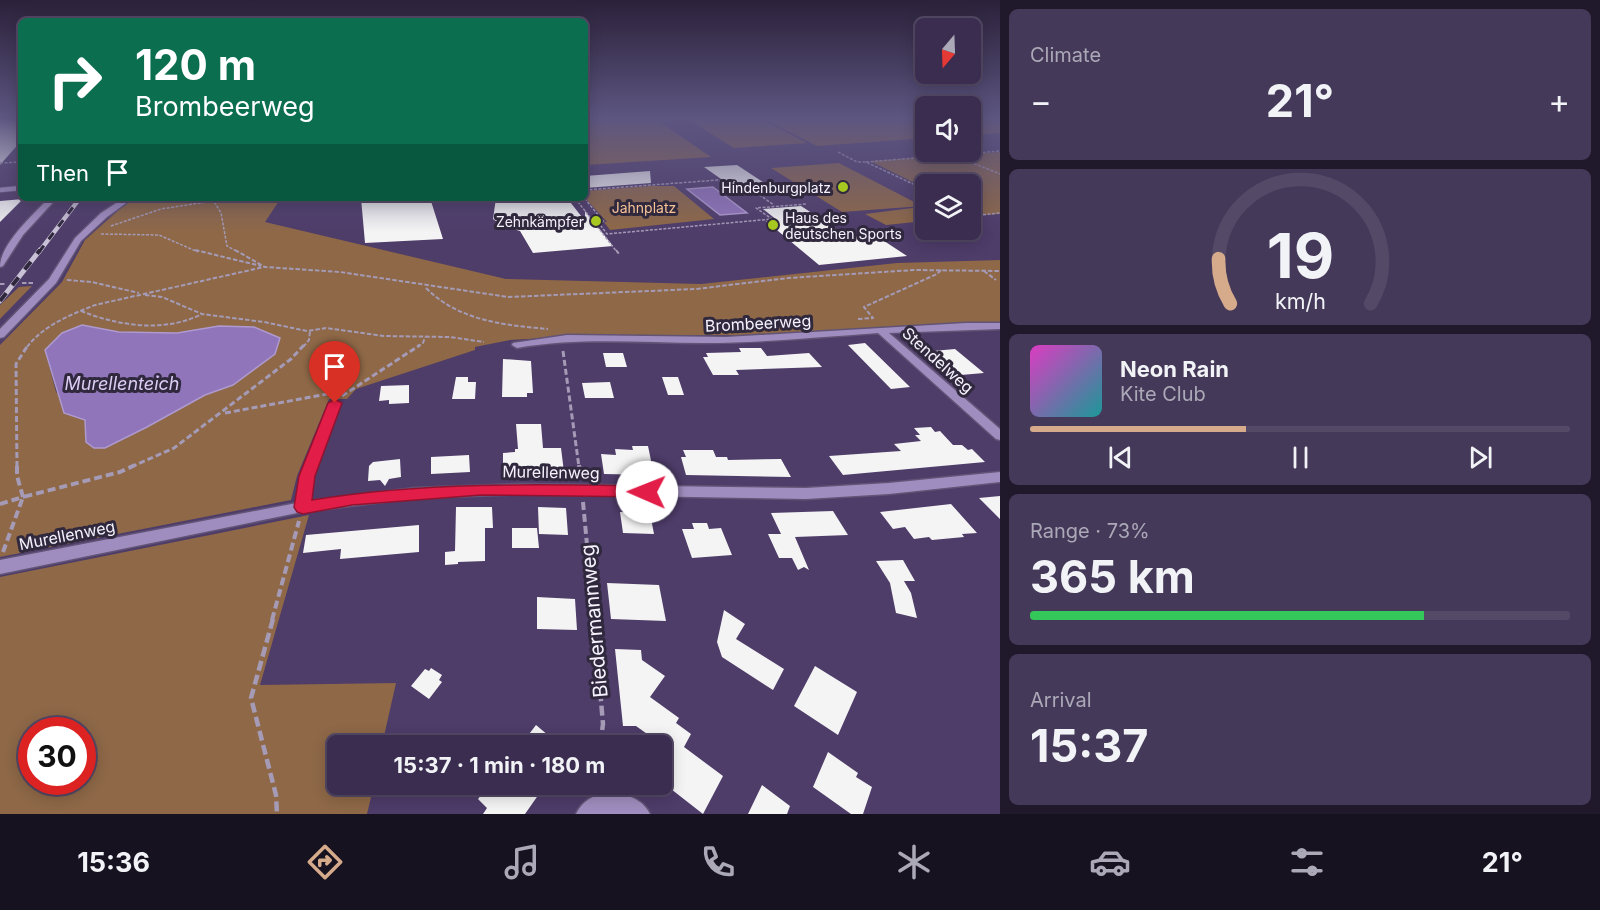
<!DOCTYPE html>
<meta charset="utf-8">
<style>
:root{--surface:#3a2d4f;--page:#453959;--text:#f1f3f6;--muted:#aba8b7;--line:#544966;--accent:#d6ab8b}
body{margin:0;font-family:Inter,sans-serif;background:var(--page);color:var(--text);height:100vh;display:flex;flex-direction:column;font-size:22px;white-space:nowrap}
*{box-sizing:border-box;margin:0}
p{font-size:20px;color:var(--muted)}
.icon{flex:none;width:33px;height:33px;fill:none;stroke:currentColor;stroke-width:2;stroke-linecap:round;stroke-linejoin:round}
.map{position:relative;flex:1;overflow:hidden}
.side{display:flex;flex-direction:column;gap:9px;padding:9px;background:#20192b;width:600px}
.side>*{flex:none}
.guide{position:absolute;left:18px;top:18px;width:570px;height:183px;border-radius:9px;box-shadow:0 3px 15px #0003,0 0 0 2px var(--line);background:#0b6e4f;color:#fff;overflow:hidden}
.needle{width:39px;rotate:199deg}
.tools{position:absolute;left:915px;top:18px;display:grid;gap:12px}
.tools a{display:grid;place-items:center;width:66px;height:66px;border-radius:9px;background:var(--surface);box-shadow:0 3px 15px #0003,0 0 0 2px var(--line);font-size:30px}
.speed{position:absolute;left:18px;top:717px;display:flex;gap:12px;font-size:30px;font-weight:700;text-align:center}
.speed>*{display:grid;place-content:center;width:78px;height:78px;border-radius:50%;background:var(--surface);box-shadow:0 3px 15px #0003,0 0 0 2px var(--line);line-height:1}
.speed .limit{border:9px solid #d22;background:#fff;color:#111}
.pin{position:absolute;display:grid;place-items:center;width:51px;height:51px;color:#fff;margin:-62px -26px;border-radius:50% 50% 50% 0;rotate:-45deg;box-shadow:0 0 6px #0007}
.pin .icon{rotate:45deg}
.me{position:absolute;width:66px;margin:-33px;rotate:271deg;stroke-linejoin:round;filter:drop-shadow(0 0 4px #0008)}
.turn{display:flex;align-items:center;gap:21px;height:126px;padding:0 18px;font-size:27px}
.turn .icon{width:78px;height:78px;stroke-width:2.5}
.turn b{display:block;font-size:42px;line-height:51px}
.then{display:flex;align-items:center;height:57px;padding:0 18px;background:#0003;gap:12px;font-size:22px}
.big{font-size:45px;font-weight:700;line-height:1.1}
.side .card{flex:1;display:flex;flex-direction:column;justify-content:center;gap:9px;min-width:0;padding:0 21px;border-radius:9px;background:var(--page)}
.side .dial{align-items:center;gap:0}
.dial svg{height:156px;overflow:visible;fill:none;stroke:var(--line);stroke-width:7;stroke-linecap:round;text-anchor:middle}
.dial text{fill:var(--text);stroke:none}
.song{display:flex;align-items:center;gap:18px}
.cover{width:72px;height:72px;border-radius:9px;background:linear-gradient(135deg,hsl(310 70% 55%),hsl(180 70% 35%))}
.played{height:6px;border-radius:3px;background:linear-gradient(90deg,var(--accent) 40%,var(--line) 40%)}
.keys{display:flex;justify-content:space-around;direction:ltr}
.heat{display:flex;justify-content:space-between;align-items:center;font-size:33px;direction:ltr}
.charge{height:9px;border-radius:4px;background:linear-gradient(90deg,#34c759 73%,var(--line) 0)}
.trip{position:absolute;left:327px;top:735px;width:345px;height:60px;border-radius:9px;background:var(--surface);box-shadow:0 3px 15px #0003,0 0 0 2px var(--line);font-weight:700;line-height:60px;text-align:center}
.menu{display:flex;height:96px;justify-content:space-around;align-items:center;background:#171220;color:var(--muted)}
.menu .icon{width:42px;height:42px}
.menu .on{color:var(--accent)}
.menu b{font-size:27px;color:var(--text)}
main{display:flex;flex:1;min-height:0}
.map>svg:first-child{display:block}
</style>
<main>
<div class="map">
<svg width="1000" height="814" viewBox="0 0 1000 814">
<rect width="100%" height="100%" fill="#4e3c69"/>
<!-- green -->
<path fill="#8e6847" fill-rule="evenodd" d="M 654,118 L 711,157 L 585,165 L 585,121 Z
M 686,118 L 759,118 L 807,143 L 734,148 Z
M 762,118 L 925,118 L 925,138 L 817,146 Z
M 971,118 L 1000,118 L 1000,133 L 971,135 Z
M 1000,152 L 1000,214 L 983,215 L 971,210 L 970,184 L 926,184 L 925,188 L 870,161 Z
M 839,163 L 922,206 L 842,212 L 771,168 Z
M 650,186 L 674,186 L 714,219 L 610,230 L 604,222 L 607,222 L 585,198 L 585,191 Z
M 135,198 L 281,198 L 265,222 L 506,279 L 701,284 L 897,263 L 1000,260 L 1000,323 L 744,335 L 596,335 L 510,340 L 475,347 L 475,350 L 356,389 L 347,399 L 329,399 L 297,476 L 291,500 L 0,557 L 0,345 L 62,282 L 85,240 L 122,207 ZM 82,325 L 119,332 L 177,333 L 219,326 L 254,327 L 274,354 L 233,385 L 205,395 L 120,441 L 86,442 L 85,420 L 56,392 L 45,350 L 62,334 Z
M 920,207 L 925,210 L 925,221 L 886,225 L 865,214 Z
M 32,286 L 0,319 L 0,305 L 19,287 Z
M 309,515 L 260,685 L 396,683 L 382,745 L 338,746 L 338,784 L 374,785 L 367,814 L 0,814 L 0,577 ZM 32,730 L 82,730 L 82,782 L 32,782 Z"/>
<!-- water -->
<path fill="#9075ba" stroke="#ae9ace" stroke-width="1.5" d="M 713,187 L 747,213 L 720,215 L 687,189 Z
M 82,325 L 119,332 L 177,333 L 219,326 L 254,327 L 280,338 L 275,354 L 233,385 L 205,395 L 147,427 L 105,448 L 94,448 L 86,442 L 85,420 L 64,413 L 45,350 L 62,333 Z"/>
<!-- building -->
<path fill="#f4f4f4" d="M 0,118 L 21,118 L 21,141 L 0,165 Z
M 737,165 L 766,184 L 731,186 L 704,167 Z
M 650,171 L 651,183 L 585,188 L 585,176 Z
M 361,198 L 430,198 L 443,239 L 365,243 Z
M 496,198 L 567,198 L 585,221 L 585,211 L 613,246 L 533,253 L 520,231 L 503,226 L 493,219 Z
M 23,199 L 0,222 L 0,201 Z
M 801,206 L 849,237 L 875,235 L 907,256 L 819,265 L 766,221 L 777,220 L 763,209 Z
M 865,343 L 910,387 L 891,389 L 848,345 Z
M 739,348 L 761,348 L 767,356 L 809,353 L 822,367 L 736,370 L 739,375 L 713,375 L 703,357 L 708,357 L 706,353 L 741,352 Z
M 955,349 L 984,373 L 961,375 L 933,351 Z
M 603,353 L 623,353 L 627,367 L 606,367 Z
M 503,359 L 531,361 L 533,393 L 527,393 L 527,397 L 502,397 Z
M 456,377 L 468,377 L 468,382 L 476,382 L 475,399 L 452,399 Z
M 662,377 L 678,377 L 684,395 L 668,395 Z
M 610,382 L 614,398 L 585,398 L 582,383 Z
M 409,385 L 409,403 L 389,404 L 389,400 L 379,401 L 381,386 Z
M 516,424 L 541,424 L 543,448 L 561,448 L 564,472 L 503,472 L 503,453 L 515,452 L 515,449 L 518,449 Z
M 931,427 L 935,432 L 940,431 L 953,445 L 962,445 L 968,450 L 972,449 L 985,462 L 843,475 L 829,456 L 901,451 L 894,444 L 921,441 L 915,435 L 920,435 L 914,428 Z
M 632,446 L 648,446 L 654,475 L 604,474 L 601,454 L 616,455 L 615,449 L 633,450 Z
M 683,450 L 713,450 L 716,457 L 727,457 L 728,460 L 781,459 L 791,477 L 686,475 L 681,457 L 686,457 Z
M 469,455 L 470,472 L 431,474 L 431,457 Z
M 400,459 L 401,477 L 389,479 L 385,486 L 380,480 L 368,481 L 369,466 L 373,462 Z
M 1000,496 L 1000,519 L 979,498 Z
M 951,504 L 977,533 L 962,534 L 964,537 L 932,540 L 929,537 L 914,539 L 905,527 L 893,529 L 880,512 Z
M 456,507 L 492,507 L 493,528 L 485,528 L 485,561 L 458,562 L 458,564 L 445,565 L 445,552 L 455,551 Z
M 538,507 L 566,508 L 568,535 L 539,534 Z
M 833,511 L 848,535 L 795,537 L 809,570 L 804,567 L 798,570 L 792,558 L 779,558 L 768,534 L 781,534 L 771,513 Z
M 620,512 L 650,513 L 654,534 L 623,533 Z
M 692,523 L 707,523 L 709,529 L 721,528 L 732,555 L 692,558 L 682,529 L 694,529 Z
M 419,525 L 419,552 L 340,559 L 341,549 L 303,553 L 306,535 Z
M 512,528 L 537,528 L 539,548 L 512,548 Z
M 903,560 L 915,581 L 904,581 L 911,593 L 917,618 L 896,613 L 890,583 L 876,561 Z
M 607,583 L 659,585 L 666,621 L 611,619 Z
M 537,597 L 575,599 L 577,630 L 537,629 Z
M 724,610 L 745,624 L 736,639 L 784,669 L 773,690 L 722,657 L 717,642 Z
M 615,649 L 641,650 L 642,660 L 665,676 L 650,697 L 679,718 L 676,723 L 691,734 L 684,747 L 723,776 L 703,814 L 662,782 L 662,767 L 671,751 L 636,726 L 623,726 Z
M 815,666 L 857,692 L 838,735 L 794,706 Z
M 431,668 L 442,675 L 439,680 L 442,682 L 429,699 L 411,686 L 425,669 L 429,671 Z
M 536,725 L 561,746 L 520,746 Z
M 828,752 L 858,773 L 856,777 L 872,787 L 863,814 L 851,814 L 813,787 Z
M 490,784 L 546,784 L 525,814 L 483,814 L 487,808 L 478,799 Z
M 762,785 L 790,806 L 787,814 L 748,814 Z"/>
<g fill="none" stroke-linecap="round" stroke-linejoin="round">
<!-- service-far2 casing -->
<g stroke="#625476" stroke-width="6">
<path id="service-far2" d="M 0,190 L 21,188"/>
</g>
<!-- service-far1 casing -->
<g stroke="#625476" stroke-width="10">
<path id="service-far1" d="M 310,467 L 335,403"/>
</g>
<!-- service casing -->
<g stroke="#625476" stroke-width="11">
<path id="service" d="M 302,507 L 311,465"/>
</g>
<!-- minor casing -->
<g stroke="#625476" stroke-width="3">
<path id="minor" d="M 49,198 L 57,198 L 23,235 L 3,266 L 0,267 C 0,244 34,214 49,198 Z
M 966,323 L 1000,323 L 1000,329 L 889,333 L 1000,429 L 1000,440 L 996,439 L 878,333 C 820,337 762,343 704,343 C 641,343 580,337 517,348 L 512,345 L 513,343 L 567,335 L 726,337 Z
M 1000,472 L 1000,482 L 889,494 L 806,499 L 520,494 L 415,498 L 302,512 L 0,574 L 0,560 L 302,502 L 415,488 L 520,484 L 806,488 L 889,483 Z
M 606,793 C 622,792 643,798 650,814 L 576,814 C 582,801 592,796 606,793 Z"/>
</g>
<!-- tertiary casing -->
<g stroke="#625476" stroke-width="3">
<path id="tertiary" d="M 124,198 L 133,198 L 107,217 L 81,241 L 56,283 L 4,337 L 0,338 L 0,329 L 49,279 L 75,238 L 101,213 Z"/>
</g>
<!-- path-far4 -->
<path stroke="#a59bb7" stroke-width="1.5" stroke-dasharray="3 1.5" stroke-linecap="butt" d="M 838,152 L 857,162 L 866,162 L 926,190
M 953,155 L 1000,174
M 866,162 L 1000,151
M 0,163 L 21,162
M 748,187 L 774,205
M 585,190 L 718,180 L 730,188 L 778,185
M 212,198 L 221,213 L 227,246 L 238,252
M 575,198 L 617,252
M 580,198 L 585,199 L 604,222 L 598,222 L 607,234 L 772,219 L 756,208 L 807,204
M 487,201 L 488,198
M 970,212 L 980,215 L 1000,213
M 970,221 L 977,224
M 111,226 L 161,209 L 213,201
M 101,234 L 159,235 L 198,252"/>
<!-- path-far3 -->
<path stroke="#a59bb7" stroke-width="2" stroke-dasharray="4.5 2" stroke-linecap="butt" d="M 195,250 L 261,266
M 235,250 L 265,267 L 340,272 L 508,297 L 696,289 L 788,278 L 914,270 L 1000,271
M 616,250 L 620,255
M 984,271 L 996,280
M 67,280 L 92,282 L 139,293
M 22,283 L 35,283
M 0,284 L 5,284
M 426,288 C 459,321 504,325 548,329
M 145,295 L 162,297 L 202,314 L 264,322 L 307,331 L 326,328 L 384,336 L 450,337 L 484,342
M 81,311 C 119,326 164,333 202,314
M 858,319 L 873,318 L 864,307 L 937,274 L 942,269
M 27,347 C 44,325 70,315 95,305 L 264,267
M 303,347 L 309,340 L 310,331
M 417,347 L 423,343 L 425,337"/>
<!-- path-far2 -->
<path stroke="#a59bb7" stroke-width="3" stroke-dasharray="6 3" stroke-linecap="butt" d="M 563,351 L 579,467
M 342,396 L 420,345
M 225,413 L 327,394
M 17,467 L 16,364 L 28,345
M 131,467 L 174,448 L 291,359 L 304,345"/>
<!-- path-far1 -->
<path stroke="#a59bb7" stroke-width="4" stroke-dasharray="8 4" stroke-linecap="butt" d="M 579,465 L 581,478
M 583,502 L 594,620
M 0,504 L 23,497 L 17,476 L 17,465
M 3,552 L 23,497 L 120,472 L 135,465
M 272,620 L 299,521"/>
<!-- path -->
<path stroke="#a59bb7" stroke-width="4.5" stroke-dasharray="10 4.5" stroke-linecap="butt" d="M 273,619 L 251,698 L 276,795 L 277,814
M 594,619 L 603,724 L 600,746"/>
<!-- service-far2 -->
<use href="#service-far2" stroke="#a08dbf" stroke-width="4.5"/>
<!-- service-far1 -->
<use href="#service-far1" stroke="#a08dbf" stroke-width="7"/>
<!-- service -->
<use href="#service" stroke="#a08dbf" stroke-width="8"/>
<!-- minor -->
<use href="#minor" fill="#a08dbf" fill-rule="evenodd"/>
<!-- tertiary -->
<use href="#tertiary" fill="#a08dbf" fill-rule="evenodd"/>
<!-- rail-far1 casing -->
<g stroke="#c9c2d6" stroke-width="4.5">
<path id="rail-far1" d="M 39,252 L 80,198"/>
</g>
<!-- rail casing -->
<g stroke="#c9c2d6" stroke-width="5">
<path id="rail" d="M 0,301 L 40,250"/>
</g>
<!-- rail-far1 -->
<use href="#rail-far1" stroke="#30283d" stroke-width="3" stroke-dasharray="8" stroke-linecap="butt"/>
<!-- rail -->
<use href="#rail" stroke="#30283d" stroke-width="4" stroke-dasharray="10" stroke-linecap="butt"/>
</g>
<!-- sky -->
<linearGradient id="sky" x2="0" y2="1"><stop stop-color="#2b213a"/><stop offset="0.51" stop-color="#5d5681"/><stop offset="1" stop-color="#5d5681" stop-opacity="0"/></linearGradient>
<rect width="1000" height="232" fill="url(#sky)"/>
<!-- route -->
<path fill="#e11d48" stroke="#92132f" stroke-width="1.5" d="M 335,399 L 342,403 L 315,476 L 312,500 C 423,482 535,484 647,486 L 653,487 L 655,492 L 653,496 L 647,497 L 481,495 L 352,505 L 303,514 L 297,512 L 294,507 L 299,476 L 328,403 Z"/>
<!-- markers -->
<g fill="#a6c820" stroke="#30283d" stroke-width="2">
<circle cx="843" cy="187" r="6"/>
<circle cx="596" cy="221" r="6"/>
<circle cx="773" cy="225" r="6"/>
</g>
<g text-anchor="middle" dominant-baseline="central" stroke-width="6" stroke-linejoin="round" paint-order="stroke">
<!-- far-poi labels -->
<g font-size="14" fill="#f5f2fd" stroke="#30283d" text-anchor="end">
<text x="831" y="187">Hindenburgplatz</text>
<text x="785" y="217" text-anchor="start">Haus des<tspan x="785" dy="16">deutschen Sports</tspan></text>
<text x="584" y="221">Zehnkämpfer</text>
</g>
<!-- far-park labels -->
<g font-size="14" fill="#f6c398" stroke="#30283d">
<text x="644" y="207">Jahnplatz</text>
</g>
<!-- street labels -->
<g font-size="16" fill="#f5f2fd" stroke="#30283d">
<text transform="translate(758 323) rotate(-3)">Brombeerweg</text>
<text transform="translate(938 360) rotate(42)">Stendelweg</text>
<text transform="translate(551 472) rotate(1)">Murellenweg</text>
<text transform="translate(67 535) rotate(-11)">Murellenweg</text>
</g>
<!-- water labels -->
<g font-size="18" font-style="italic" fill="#dbcdf3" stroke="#30283d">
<text x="122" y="383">Murellenteich</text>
</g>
<!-- near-street labels -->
<g font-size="20" fill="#f5f2fd" stroke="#30283d">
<text transform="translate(594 621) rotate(-95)">Biedermannweg</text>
</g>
</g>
</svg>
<div class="tools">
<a><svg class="needle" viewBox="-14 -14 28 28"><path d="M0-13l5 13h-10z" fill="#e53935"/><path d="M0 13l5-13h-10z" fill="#aba8b7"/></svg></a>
<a><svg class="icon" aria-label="sound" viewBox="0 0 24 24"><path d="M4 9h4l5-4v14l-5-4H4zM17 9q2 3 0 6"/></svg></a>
<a><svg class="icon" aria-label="layers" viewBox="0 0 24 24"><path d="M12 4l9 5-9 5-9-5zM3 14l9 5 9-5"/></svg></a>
</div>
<div class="speed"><div class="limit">30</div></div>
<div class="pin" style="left:335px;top:403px;background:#d93025"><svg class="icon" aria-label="arrive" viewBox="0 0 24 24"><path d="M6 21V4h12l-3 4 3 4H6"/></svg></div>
<svg class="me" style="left:647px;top:492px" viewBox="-20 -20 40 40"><circle r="19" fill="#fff"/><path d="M0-13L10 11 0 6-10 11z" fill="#e11d48"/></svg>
<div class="trip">15:37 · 1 min · 180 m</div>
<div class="guide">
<div class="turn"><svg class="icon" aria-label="right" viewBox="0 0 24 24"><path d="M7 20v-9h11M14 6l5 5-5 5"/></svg><div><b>120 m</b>Brombeerweg</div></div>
<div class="then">Then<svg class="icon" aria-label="arrive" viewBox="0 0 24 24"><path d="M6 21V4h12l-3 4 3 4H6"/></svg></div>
</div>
</div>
<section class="side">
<div class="card"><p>Climate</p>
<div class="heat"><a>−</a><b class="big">21°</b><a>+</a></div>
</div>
<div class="card dial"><svg viewBox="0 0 100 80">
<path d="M14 69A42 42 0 1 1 86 69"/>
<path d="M14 69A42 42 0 0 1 8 46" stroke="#d6ab8b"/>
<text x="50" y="56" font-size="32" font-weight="700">19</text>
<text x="50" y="72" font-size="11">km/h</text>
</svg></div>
<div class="card">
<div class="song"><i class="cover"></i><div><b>Neon Rain</b><p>Kite Club</p></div></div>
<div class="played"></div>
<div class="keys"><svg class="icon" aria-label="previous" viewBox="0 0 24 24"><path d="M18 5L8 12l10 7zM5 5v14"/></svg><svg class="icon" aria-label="pause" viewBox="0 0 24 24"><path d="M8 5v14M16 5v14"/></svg><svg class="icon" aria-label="next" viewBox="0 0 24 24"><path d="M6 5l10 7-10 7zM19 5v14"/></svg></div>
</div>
<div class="card"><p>Range · 73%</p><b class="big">365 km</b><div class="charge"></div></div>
<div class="card"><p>Arrival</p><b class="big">15:37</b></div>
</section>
</main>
<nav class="menu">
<b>15:36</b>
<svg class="icon on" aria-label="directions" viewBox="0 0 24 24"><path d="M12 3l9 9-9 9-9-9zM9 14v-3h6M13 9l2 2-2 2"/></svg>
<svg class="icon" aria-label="music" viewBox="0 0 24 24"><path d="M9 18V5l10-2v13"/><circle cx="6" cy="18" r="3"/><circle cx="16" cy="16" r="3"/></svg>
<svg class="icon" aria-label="phone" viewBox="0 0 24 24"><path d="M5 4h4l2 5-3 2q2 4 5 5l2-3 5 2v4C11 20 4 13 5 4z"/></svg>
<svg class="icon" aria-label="climate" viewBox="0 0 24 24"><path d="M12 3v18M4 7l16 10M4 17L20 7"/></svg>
<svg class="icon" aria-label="car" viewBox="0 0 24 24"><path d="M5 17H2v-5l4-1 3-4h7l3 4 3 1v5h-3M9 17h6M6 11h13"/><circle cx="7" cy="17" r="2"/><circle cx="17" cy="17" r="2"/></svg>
<svg class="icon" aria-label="filters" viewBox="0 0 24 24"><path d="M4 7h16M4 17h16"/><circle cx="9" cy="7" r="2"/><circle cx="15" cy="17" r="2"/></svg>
<b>21°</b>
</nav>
